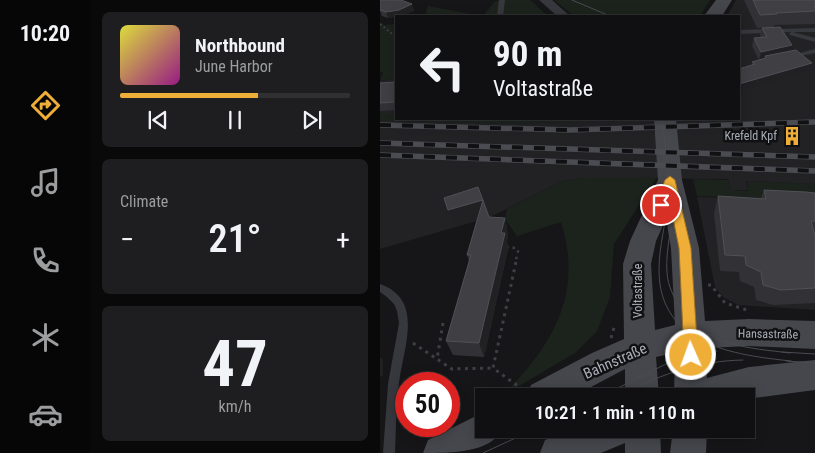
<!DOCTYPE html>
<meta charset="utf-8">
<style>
:root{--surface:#101012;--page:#1e1e20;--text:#f1f3f6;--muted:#9c9d9f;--line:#303032;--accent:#efae37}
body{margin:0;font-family:"Roboto Condensed",sans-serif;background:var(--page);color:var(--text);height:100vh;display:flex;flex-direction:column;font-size:19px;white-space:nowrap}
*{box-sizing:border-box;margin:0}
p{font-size:16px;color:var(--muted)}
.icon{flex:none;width:28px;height:28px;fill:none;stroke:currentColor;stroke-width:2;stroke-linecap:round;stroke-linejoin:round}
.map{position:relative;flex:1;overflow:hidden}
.panel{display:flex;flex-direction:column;gap:12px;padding:12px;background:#09090a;width:290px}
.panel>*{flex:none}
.hud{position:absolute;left:15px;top:15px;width:345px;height:105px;border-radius:0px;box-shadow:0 2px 12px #0003,0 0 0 1px var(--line);background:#101012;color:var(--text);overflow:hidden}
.speed{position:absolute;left:15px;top:372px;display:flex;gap:10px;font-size:25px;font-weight:700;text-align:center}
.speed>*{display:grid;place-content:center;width:65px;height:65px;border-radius:50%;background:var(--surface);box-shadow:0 2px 12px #0003,0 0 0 1px var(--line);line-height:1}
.speed .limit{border:8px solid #d22;background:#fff;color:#111}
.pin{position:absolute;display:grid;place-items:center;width:42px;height:42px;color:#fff;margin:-21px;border:2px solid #fff;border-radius:50%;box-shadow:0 1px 5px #0007}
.me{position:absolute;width:55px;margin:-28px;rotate:358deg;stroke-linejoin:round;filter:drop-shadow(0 0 4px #0008)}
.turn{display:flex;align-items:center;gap:18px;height:105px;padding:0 15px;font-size:22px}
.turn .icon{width:65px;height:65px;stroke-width:2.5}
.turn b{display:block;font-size:35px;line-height:42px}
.big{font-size:38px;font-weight:600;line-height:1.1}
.panel .widget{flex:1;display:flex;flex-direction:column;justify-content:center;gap:8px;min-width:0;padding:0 18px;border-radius:8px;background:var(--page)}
.panel .dial{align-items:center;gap:0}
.dial b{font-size:65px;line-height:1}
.song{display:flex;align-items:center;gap:15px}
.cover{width:60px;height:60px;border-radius:8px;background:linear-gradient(135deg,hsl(60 70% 55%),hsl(310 70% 35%))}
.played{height:5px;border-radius:2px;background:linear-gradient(90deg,var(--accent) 60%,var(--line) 60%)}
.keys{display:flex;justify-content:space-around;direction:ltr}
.heat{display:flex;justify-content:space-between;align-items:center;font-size:28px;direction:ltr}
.trip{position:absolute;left:95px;top:388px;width:280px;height:50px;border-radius:0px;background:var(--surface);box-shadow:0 2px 12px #0003,0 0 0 1px var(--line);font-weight:600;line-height:50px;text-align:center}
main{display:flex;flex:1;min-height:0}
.tab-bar{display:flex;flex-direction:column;width:90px;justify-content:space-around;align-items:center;background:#060607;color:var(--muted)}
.tab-bar .icon{width:35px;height:35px}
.tab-bar .active{color:var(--accent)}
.tab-bar b{font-size:22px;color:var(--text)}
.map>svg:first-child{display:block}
</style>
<main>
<nav class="tab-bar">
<b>10:20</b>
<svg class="icon active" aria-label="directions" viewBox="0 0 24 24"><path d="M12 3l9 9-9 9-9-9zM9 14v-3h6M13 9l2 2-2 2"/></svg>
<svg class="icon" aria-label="music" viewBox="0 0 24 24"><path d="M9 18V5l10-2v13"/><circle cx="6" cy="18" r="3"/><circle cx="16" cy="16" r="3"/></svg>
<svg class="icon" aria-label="phone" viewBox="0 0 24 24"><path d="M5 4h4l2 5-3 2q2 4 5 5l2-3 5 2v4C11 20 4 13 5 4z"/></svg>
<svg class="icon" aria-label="climate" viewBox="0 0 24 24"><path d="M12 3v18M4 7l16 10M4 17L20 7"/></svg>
<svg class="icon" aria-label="car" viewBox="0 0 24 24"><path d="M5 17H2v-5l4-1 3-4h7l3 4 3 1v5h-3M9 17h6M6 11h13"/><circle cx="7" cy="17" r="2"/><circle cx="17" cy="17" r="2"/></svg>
</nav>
<section class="panel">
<div class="widget">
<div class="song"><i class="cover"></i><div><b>Northbound</b><p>June Harbor</p></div></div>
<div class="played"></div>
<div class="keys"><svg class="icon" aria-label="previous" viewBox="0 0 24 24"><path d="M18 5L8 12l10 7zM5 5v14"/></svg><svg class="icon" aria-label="pause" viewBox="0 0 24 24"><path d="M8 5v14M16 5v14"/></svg><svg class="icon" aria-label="next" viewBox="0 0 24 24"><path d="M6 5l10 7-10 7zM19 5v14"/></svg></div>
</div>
<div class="widget"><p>Climate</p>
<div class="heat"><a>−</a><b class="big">21°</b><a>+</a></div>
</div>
<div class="widget dial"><b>47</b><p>km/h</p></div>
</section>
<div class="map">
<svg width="435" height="453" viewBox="0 0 435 453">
<rect width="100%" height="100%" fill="#161618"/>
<!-- built -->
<path fill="#222225" d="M 356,0 L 435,0 L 435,184 L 366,181 L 368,190 L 350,190 L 348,179 L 202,178 L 183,181 L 110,217 L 0,249 L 0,81 L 16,78 L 16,119 L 359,119 L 359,16 L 347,16 Z
M 317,197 L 378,199 L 435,210 L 435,310 L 358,305 L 343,297 L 335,287 Z"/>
<!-- green -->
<path fill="#1c231d" d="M 124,0 L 150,0 L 168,16 L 103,16 L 115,1 Z
M 174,0 L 330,0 L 320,16 L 194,16 Z
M 48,6 L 101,16 L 45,16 Z
M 0,22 L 4,25 L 16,24 L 16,78 L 0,81 L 3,73 L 0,71 Z
M 16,113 L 16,119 L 249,119 L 136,124 L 0,121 L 0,114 Z
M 277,177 L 234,244 L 230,297 L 217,331 L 195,353 L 122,396 C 172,346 204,295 181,222 L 137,236 L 125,219 L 127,209 L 183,181 L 202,178 Z
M 313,179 L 348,180 L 350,190 L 368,191 L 367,181 L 435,184 L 435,210 L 378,198 L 317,196 Z"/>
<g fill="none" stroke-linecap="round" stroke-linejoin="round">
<!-- path-far2 -->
<path stroke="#3d3f44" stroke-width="2" stroke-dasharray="2 2.5" stroke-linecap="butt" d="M 0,24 L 16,37"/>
<!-- path-far1 -->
<path stroke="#3d3f44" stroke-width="2.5" stroke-dasharray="2.5 4" stroke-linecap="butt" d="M 126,247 L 136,248 L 138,251 L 135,264"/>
<!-- path -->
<path stroke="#3d3f44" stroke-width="3" stroke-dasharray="3 4.5" stroke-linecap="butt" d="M 136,262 L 113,368 L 142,389
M 328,285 L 331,285 L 345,303 L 367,310
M 63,323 L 57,359 L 72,369 L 113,368
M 231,338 L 235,324
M 33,343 L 57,359"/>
<!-- lane -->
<path fill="#37383d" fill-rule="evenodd" d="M 119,0 L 125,0 L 123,16 L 117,16 Z
M 435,28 L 435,32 L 413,32 L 435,38 L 435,42 L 410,35 L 409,34 L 411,32 L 359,34 L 359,30 Z
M 435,49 L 435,53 L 411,58 L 408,56 Z
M 0,284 C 45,300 23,348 19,383 C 16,406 16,430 15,453 L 3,453 L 8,384 L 19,323 L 17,311 L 14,304 L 7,297 L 0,292 Z"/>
<!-- street -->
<path fill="#37383d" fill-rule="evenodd" d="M 159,0 L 172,0 L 190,16 L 177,16 Z"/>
<!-- secondary -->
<path fill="#45474d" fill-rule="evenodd" d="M 336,0 L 352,0 L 342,16 L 324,16 Z
M 274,119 L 296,119 L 302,180 L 319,248 L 325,321 L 369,319 L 435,321 L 435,349 L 369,346 L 326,348 L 327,378 L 369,367 L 435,360 L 435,390 L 366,399 L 366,396 L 294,396 L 295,353 L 276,357 L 279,396 L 245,396 L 245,369 L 194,396 L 146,396 L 151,385 L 212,353 L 244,339 L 243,264 L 250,241 L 278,180 ZM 286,219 L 291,248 L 295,325 L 275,330 L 271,264 L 276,241 Z
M 104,412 L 104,429 L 122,429 C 111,453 71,453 43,453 L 48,440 Z
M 194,429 L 280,429 L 281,453 L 245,453 L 245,443 L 221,453 L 160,453 L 165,440 Z
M 293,429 L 327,429 L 326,453 L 290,453 Z"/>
<!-- tram -->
<path stroke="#4a4c52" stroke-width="1" d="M 192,0 L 230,16
M 282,119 C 285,145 290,172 288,199 C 286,223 279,246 279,270 C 279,345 354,355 411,361
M 293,197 C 294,223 285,248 287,273 C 288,286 294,298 301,309 C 326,346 369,348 410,353
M 402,352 L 435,354
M 406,361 L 435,363
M 245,393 C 284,373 319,361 363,360
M 222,396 L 292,361 L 337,351
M 150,437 L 168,429
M 103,453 L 155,429"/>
<!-- rail casing -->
<g stroke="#4a4c52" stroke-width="5.5">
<path id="rail" d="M 0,125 L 190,130 L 435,122
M 0,143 L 435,157
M 0,155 L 435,171"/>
</g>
<!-- rail -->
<use href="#rail" stroke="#111113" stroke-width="4" stroke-dasharray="11" stroke-linecap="butt"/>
</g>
<!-- wall -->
<path fill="#323236" d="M 0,0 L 32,4 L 34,11 L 8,18 L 2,16 L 0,11 Z
M 364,0 L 435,0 L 435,24 L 394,25 L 394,27 L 410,51 L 428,73 L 359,93 L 359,69 L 372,65 L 372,62 L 379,60 L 372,46 L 374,38 L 381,38 L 380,35 L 382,28 L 387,27 L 377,28 Z
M 16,82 L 16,110 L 0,111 L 0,83 Z
M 384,190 L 435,193 L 435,303 L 393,305 L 376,300 L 374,287 L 360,281 L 359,272 L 340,271 L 334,213 L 338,196 L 381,198 Z
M 64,198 L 109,217 L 125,218 L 128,234 L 127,240 L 128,249 L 104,357 L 73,355 L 66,341 L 89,261 L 87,255 L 97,219 L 73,226 Z"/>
<!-- shaded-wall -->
<path fill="#212124" d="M 32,4 L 34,11 L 22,16 L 16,16 L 16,17 L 8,18 L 6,12 Z
M 412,45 L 409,53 L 385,56 L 385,59 L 379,60 L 381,52 Z
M 432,63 L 428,73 L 359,93 L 359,84 Z
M 103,200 L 107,217 L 73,226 L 68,210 Z
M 125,218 L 128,234 L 127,240 L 128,249 L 104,357 L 99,343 L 121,233 Z
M 0,357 L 3,360 L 3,376 L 0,377 Z"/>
<!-- building -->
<path fill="#3f3f44" stroke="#4f5156" d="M 0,0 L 21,0 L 32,4 L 19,10 L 6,12 L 0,10 Z
M 373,0 L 435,0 L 435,11 L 396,13 L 397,14 L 380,15 Z
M 400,27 L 412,45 L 381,52 L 374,38 L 387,37 L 382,28 Z
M 416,50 L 432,63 L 359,84 L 359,69 L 375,64 L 372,62 L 386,58 L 385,56 Z
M 16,82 L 16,100 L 15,102 L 0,103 L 0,83 Z
M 98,187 L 109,217 L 125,218 L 121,233 L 125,233 L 99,343 L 66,341 L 91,255 L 87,255 L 103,200 L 68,210 L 64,198 Z
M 384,190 L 426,192 L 435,193 L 435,221 L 431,221 L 435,236 L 435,288 L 401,290 L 383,285 L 381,272 L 366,265 L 365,256 L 345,255 L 338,196 L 386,199 Z"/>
<!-- route -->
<path fill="#efae37" stroke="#9b7124" d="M 290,176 L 295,180 L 311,248 L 318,355 L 316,359 L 311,361 L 306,359 L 304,355 L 299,248 L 289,198 L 285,208 L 281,209 L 275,205 L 285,180 Z"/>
<!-- icons -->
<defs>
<g id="building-bare" transform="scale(1.5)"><path d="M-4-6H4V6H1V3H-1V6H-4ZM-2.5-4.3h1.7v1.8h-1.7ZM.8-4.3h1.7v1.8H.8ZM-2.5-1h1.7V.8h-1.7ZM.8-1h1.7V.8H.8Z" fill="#efae37" stroke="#111113" stroke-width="2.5" paint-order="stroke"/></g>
</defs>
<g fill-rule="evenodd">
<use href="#building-bare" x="412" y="136"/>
</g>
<g text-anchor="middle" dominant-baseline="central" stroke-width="5" stroke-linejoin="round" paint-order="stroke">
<!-- poi labels -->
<g font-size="12" fill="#a8adb8" stroke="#111113" text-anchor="end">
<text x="397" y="136">Krefeld Kpf</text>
</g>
<!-- street labels -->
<g font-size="12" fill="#a8adb8" stroke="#111113">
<text transform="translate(258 291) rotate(-90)">Voltastraße</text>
<text transform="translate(388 334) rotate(1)">Hansastraße</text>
</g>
<!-- near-street labels -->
<g font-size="15" fill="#a8adb8" stroke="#111113">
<text transform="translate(235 361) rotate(-24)">Bahnstraße</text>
</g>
</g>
</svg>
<div class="speed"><div class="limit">50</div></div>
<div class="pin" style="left:281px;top:205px;background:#d93025"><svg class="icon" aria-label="arrive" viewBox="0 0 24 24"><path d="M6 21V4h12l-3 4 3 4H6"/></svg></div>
<svg class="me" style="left:311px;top:355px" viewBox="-20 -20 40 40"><circle r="17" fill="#efae37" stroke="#fff" stroke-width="3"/><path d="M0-11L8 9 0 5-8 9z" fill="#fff"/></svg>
<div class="trip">10:21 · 1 min · 110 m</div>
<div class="hud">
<div class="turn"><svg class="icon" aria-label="left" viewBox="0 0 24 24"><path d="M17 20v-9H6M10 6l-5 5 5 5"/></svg><div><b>90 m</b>Voltastraße</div></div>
</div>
</div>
</main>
